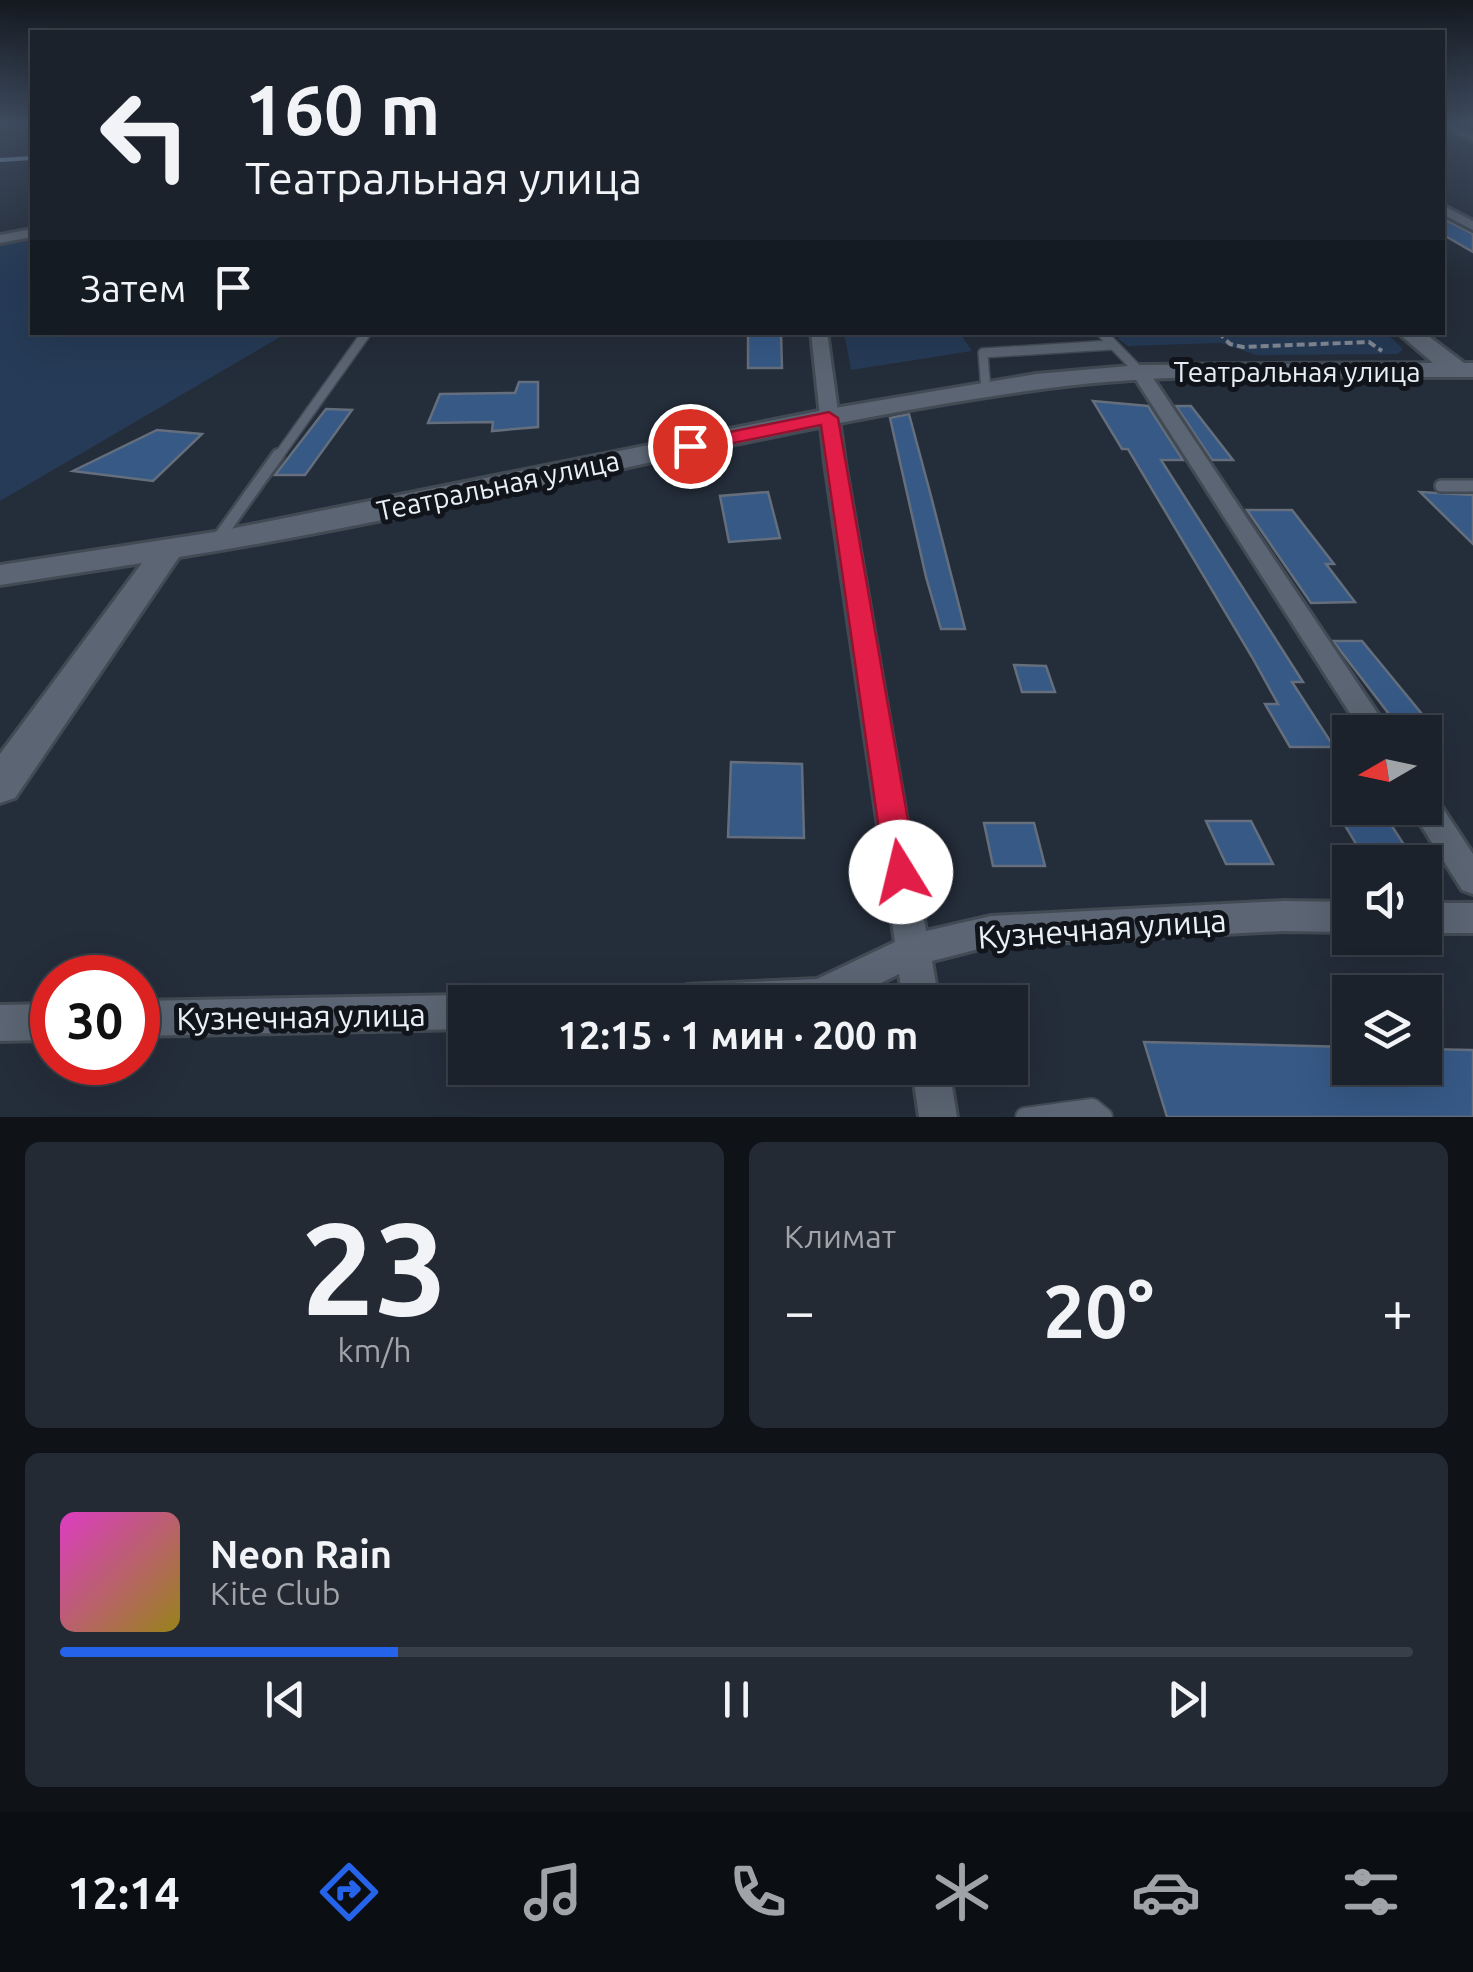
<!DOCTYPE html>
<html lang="ru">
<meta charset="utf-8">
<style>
:root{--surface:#1b222c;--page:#242a34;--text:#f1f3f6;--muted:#a0a4a9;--line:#393f48;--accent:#2563eb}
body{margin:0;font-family:Ubuntu,sans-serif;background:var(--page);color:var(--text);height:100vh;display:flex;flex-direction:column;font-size:38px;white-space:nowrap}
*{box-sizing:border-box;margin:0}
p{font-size:32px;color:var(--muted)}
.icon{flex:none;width:55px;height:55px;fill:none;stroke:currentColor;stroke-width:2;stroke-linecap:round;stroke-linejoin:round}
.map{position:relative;height:1117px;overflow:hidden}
.panel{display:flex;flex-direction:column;gap:25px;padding:25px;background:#0f1318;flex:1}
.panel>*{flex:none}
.guide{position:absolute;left:30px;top:30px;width:1415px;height:305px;border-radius:0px;box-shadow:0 10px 40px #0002,0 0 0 2px var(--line);background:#1b222c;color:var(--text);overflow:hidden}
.needle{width:65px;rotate:261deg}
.fabs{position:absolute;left:1332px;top:715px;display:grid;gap:20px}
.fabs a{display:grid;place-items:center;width:110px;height:110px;border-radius:0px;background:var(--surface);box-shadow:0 10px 40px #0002,0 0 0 2px var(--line);font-size:50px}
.speed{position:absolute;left:30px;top:955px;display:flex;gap:20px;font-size:50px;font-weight:700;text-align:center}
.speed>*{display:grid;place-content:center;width:130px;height:130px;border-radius:50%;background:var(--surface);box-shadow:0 10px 40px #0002,0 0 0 2px var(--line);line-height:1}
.speed .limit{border:15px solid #d22;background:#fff;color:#111}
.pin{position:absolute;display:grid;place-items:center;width:85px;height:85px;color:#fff;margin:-42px;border:5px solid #fff;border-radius:50%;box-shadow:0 2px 10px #0007}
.me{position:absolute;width:110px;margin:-55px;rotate:351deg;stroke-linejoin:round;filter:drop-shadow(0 0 8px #0008)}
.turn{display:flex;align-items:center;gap:35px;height:210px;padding:0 50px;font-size:45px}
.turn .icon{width:130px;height:130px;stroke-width:2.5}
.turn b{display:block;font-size:70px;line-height:85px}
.then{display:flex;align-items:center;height:95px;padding:0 50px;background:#0003;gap:20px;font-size:38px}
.big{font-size:75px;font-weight:700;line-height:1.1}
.panel .widget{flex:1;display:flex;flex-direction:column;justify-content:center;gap:15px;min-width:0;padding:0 35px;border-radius:15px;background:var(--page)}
.panel .dial{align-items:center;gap:0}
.dial b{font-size:130px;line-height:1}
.song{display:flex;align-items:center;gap:30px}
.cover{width:120px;height:120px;border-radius:15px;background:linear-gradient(135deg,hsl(310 70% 55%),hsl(50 70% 35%))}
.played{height:10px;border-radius:5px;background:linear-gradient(90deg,var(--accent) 25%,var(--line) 25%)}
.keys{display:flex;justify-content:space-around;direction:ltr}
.heat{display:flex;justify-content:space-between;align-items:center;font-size:55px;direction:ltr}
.panel .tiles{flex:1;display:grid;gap:25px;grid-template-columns:1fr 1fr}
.widget:last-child{grid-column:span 2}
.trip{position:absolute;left:448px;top:985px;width:580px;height:100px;border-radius:0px;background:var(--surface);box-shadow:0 10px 40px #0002,0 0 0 2px var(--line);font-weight:700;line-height:100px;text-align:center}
.tabs{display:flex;height:160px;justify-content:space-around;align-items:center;background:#0b0e12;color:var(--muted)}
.tabs .icon{width:70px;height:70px}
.tabs .on{color:var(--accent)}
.tabs b{font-size:45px;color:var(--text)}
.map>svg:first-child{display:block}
</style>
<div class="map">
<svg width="1473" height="1117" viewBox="0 0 1473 1117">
<rect width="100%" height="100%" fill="#242d3a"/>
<!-- green -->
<path fill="#263b57" d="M 32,239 L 32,332 L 287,333 L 0,501 L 0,244 Z
M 1227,332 L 1386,333 L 1403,349 L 1398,354 L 1256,355 L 1221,343 L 1128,346 L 1118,339 L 1120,335 Z
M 844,333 L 960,333 L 972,351 L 851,370 Z"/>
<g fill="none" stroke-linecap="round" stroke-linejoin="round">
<!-- stream -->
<path stroke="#85a0c4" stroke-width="4" d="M 0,160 L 32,158"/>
</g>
<!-- building -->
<path fill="#365986" stroke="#646e7c" stroke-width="2.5" d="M 1442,218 L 1473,234 L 1473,252 L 1442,234 Z
M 748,332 L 781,332 L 782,368 L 748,368 Z
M 519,382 L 538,382 L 538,427 L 492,431 L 493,422 L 428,423 L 440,394 L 515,393 Z
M 1093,401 L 1148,406 L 1183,460 L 1161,460 L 1303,682 L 1292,682 L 1334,747 L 1290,747 L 1265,704 L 1278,704 L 1252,657 L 1128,449 L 1122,449 Z
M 1176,406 L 1191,406 L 1233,460 L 1212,460 Z
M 326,409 L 352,410 L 305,475 L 275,475 Z
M 909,414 L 931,496 L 965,629 L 941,629 L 926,577 L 890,418 Z
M 157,430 L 202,434 L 153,481 L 73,471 Z
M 768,492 L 780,538 L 729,542 L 720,496 Z
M 1420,492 L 1473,495 L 1473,544 Z
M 1247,510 L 1292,510 L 1334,564 L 1326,564 L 1355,602 L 1311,603 Z
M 1333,641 L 1362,641 L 1436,731 L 1402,731 Z
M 1014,665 L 1046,666 L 1055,692 L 1022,692 Z
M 731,762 L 802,764 L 804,838 L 728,837 Z
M 1206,821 L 1251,821 L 1273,864 L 1226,864 Z
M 984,823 L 1034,823 L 1045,866 L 993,866 Z
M 1390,823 L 1415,862 L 1367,862 L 1344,824 Z
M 1144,1042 L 1350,1047 L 1350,1068 L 1425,1068 L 1425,1049 L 1473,1050 L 1473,1117 L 1167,1117 Z"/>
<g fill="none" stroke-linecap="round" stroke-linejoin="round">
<!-- lane-far2 casing -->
<g stroke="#424a54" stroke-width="12">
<path id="lane-far2" d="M 1101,332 L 1140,372
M 986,391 L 983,353 L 1111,345
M 277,458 L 367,332"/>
</g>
<!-- lane-far1 casing -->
<g stroke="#424a54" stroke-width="16">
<path id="lane-far1" d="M 1441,486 L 1473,486
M 218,539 L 278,455"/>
</g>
<!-- lane casing -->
<g stroke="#424a54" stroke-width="22">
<path id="lane" d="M 1025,1117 L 1092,1108 L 1103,1117"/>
</g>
<!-- street casing -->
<g stroke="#424a54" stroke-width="6">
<path id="street" d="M 1442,124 L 1473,134 L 1473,141 L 1442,127 Z
M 1442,205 L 1473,221 L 1473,230 L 1442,214 Z
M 32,229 L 32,237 L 0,243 L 0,235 Z
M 811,332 L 827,332 L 845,463 L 926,931 L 991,916 L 1284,901 L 1350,902 L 1350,932 L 1284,931 L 991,946 L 932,961 L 939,1002 L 903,1002 L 899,974 L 843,1002 L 669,1002 L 674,990 L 687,985 L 817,979 L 895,942 L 825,463 Z
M 1140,367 L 1149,372 L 1390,732 L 1362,732 L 1131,372 Z
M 1425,795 L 1436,798 L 1473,854 L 1473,894 L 1462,890 L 1410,808 L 1425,808 Z
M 1425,903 L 1473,903 L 1473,933 L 1425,933 Z
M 465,995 L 479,1002 L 465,1002 L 465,1029 L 138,1036 L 138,1001 Z
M 52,1004 L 52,1040 L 0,1041 L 0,1005 Z
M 912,1068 L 949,1068 L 957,1117 L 919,1117 Z"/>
</g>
<!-- secondary casing -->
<g stroke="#424a54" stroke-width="6">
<path id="secondary" d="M 1397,332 L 1423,332 L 1464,363 L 1473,363 L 1473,377 C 1328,378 1178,369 1034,390 C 746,431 466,512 179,557 L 15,798 L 0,803 L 0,754 L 142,563 L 0,585 L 0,565 L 215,532 L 829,409 L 1036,374 L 1140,365 L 1433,363 Z"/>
</g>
<!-- path -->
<path stroke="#848b96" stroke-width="4" stroke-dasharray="8 4" stroke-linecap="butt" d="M 1218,332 L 1230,344 L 1243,347 L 1369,342 L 1382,351"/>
<!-- lane-far2 -->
<use href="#lane-far2" stroke="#5b6573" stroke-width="9"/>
<!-- lane-far1 -->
<use href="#lane-far1" stroke="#5b6573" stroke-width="11"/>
<!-- lane -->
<use href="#lane" stroke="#5b6573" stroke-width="18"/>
<!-- street -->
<use href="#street" fill="#5b6573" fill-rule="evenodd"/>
<!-- secondary -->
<use href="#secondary" fill="#5b6573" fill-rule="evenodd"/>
</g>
<!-- sky -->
<linearGradient id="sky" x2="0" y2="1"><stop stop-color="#141920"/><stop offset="0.44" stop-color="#3f4c60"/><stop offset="1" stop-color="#3f4c60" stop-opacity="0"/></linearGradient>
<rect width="1473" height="280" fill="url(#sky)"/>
<!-- route -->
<path fill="#e11d48" stroke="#92132f" stroke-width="2.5" d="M 829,412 L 838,418 L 917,872 L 913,882 L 901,886 L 890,882 L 885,872 L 821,425 L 690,452 L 680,446 L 690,440 Z"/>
<g text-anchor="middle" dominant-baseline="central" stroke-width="10" stroke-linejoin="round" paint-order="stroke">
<!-- street labels -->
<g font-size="28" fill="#eaf0f8" stroke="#11151b">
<text x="1297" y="371">Театральная улица</text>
<text transform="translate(498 485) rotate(-12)">Театральная улица</text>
</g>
<!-- near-street labels -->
<g font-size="32" fill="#eaf0f8" stroke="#11151b">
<text transform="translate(1102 928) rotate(-4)">Кузнечная улица</text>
<text transform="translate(301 1016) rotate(-1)">Кузнечная улица</text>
</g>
</g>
</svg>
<div class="fabs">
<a><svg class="needle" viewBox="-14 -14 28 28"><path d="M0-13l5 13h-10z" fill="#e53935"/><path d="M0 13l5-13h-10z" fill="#a0a4a9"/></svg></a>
<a><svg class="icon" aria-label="sound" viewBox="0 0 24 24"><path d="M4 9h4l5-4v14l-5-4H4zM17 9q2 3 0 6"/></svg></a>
<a><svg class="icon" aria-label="layers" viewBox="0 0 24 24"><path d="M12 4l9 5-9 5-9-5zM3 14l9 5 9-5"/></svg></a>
</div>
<div class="speed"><div class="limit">30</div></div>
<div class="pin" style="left:690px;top:446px;background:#d93025"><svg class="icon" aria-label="arrive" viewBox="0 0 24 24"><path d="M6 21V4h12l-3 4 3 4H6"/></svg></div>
<svg class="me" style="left:901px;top:872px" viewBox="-20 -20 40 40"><circle r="19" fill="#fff"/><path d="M0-13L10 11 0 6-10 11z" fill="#e11d48"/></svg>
<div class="trip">12:15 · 1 мин · 200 m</div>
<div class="guide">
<div class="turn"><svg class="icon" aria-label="left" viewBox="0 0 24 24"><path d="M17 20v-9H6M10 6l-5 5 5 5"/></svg><div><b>160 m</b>Театральная улица</div></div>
<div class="then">Затем<svg class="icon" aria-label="arrive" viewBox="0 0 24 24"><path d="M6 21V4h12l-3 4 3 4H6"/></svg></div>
</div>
</div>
<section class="panel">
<div class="tiles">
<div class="widget dial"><b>23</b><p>km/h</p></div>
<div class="widget"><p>Климат</p>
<div class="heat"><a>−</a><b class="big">20°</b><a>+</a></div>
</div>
<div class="widget">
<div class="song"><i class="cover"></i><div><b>Neon Rain</b><p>Kite Club</p></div></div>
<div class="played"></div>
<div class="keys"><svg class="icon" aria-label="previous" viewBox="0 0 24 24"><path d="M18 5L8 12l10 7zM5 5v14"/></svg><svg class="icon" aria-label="pause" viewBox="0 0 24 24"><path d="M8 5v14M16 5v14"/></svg><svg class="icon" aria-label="next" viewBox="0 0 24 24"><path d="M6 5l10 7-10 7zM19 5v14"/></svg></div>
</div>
</div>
</section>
<nav class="tabs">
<b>12:14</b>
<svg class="icon on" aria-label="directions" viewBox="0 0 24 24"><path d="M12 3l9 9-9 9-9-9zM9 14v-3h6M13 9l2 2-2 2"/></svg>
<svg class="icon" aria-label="music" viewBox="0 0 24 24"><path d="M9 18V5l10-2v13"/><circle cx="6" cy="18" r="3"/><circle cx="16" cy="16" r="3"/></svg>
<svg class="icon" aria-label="phone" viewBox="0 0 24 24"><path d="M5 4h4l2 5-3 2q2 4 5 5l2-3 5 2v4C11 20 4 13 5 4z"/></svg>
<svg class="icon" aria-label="climate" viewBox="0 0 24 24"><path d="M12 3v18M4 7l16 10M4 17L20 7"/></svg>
<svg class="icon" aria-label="car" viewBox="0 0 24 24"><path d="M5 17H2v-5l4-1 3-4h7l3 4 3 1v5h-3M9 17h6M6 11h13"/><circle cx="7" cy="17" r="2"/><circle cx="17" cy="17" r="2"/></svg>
<svg class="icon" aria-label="filters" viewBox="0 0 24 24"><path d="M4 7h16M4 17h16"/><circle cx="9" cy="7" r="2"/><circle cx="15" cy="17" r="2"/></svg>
</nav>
